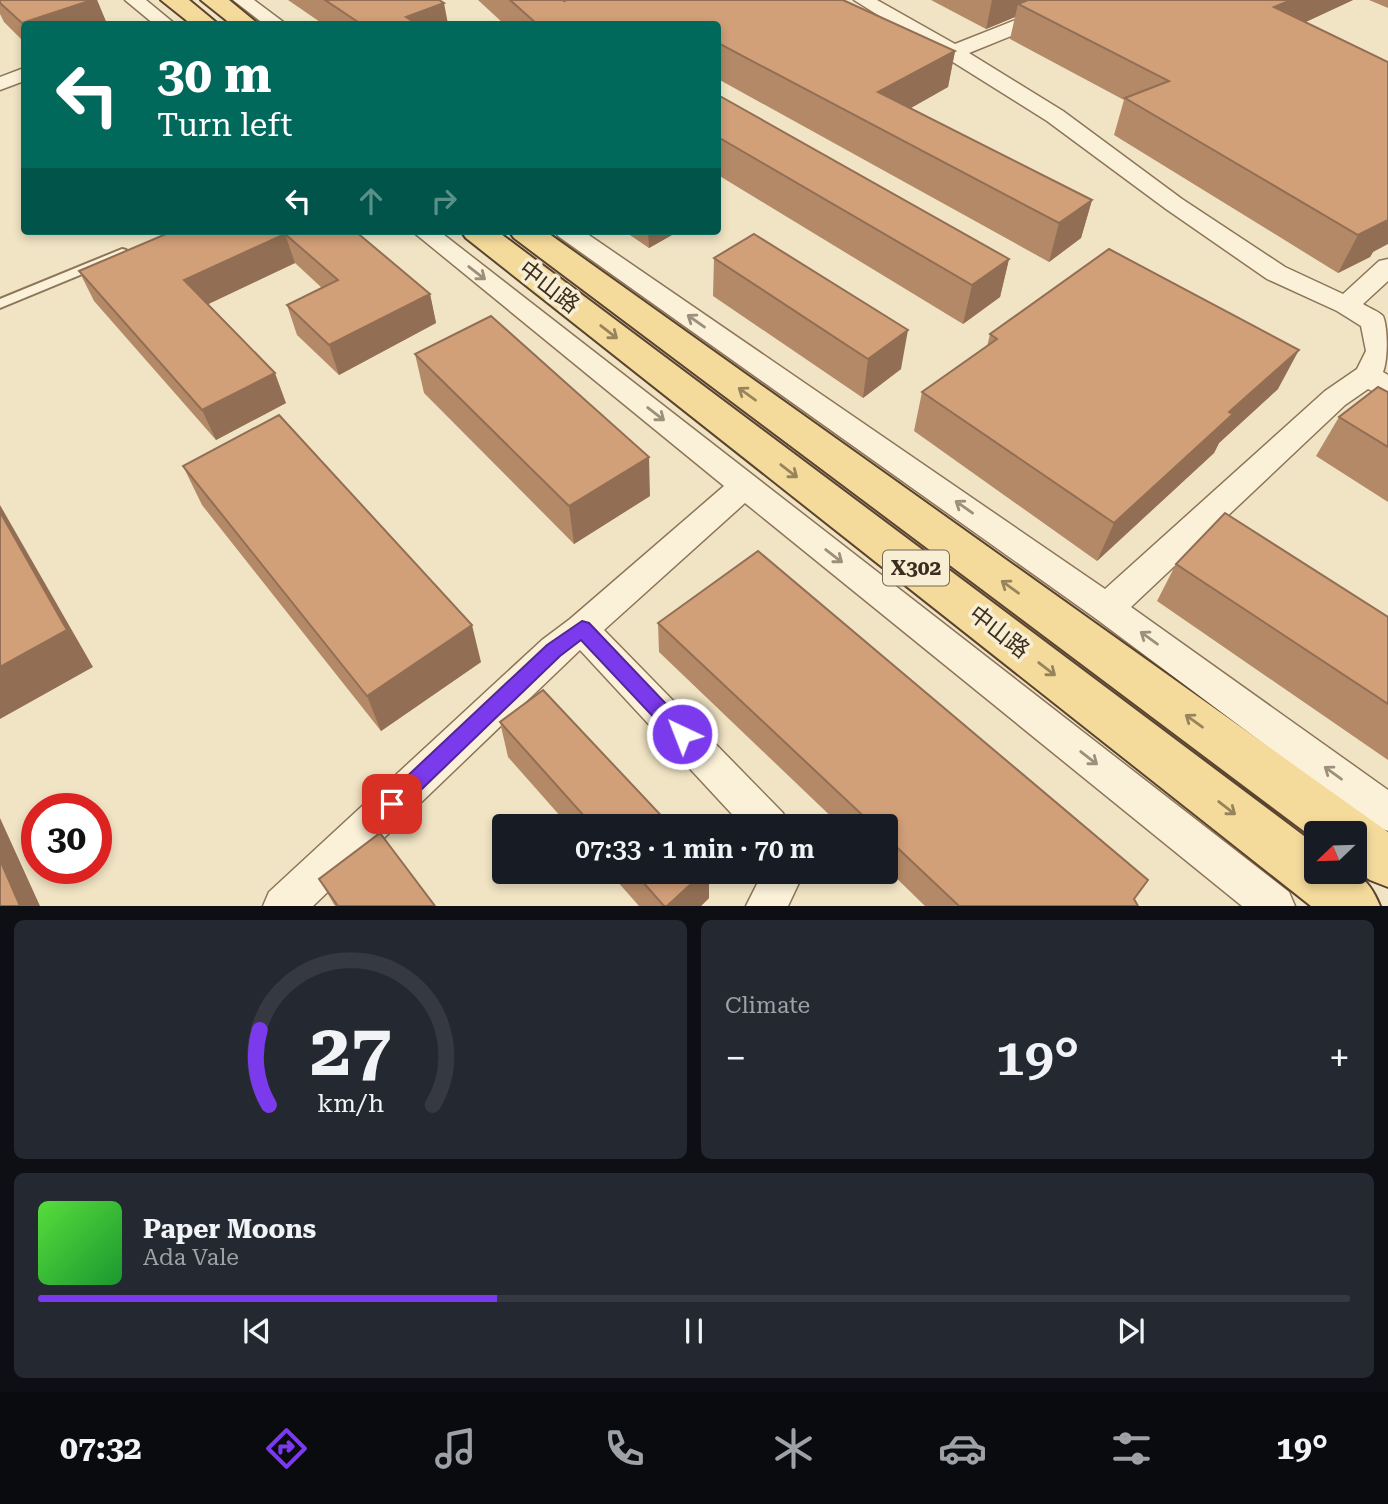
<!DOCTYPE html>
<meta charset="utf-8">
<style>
:root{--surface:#171b24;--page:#242831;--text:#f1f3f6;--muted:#9ea1a6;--line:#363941;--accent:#7c3aed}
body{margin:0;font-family:"Roboto Serif","Noto Sans SC",serif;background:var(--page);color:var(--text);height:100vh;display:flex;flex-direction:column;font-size:26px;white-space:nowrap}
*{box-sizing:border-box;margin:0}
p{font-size:23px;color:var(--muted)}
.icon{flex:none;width:38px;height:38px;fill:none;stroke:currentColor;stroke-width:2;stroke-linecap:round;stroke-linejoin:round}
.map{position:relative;height:906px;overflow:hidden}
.drawer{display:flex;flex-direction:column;gap:14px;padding:14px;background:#0d0f14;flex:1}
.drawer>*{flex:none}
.banner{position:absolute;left:21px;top:21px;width:700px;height:214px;border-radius:7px;box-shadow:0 4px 10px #0003;background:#00695c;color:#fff;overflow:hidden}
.needle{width:46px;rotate:247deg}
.buttons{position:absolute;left:1304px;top:821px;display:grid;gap:14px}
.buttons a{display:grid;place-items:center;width:63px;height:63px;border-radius:7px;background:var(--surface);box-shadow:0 4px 10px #0003;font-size:35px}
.speed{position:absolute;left:21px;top:793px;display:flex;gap:14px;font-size:35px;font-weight:700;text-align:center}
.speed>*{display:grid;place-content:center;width:91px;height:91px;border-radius:50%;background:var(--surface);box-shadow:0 4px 10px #0003;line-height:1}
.speed .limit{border:10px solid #d22;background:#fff;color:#111}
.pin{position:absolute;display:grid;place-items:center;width:60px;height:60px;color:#fff;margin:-30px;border-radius:14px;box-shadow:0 4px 10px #0006}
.me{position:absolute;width:77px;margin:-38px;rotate:317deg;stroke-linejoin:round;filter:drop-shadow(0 0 5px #0008)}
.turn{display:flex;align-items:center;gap:24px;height:147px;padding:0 21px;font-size:32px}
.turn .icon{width:91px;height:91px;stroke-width:2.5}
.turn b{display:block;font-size:49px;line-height:60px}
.lanes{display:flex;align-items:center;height:66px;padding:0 21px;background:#0003;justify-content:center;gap:35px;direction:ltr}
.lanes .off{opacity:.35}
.big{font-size:52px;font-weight:600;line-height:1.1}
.drawer .widget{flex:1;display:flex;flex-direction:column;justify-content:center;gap:10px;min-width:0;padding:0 24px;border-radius:10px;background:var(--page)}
.drawer .dial{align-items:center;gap:0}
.dial svg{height:182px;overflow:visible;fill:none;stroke:var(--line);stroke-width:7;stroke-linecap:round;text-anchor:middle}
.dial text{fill:var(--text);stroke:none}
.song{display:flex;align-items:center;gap:21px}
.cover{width:84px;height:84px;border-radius:10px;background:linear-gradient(135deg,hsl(110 70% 55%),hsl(130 70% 35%))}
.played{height:7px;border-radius:4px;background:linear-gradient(90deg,var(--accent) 35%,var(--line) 35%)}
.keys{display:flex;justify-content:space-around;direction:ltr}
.heat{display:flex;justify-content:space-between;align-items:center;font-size:38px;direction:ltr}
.drawer .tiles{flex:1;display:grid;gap:14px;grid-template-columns:1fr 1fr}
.widget:last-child{grid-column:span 2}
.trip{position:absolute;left:492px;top:814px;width:406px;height:70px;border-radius:7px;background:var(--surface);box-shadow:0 4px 10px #0003;font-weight:600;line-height:70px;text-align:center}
.tab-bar{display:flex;height:112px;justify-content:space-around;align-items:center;background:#090b0e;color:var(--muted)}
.tab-bar .icon{width:49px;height:49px}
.tab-bar .active{color:var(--accent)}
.tab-bar b{font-size:32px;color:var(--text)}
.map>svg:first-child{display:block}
</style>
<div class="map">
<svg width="1388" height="906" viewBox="0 0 1388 906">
<rect width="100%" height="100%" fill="#f1e4c4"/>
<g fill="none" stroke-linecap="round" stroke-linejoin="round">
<!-- lane casing -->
<g stroke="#8c7559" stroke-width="4">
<path id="lane" d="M 122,249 L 126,250 L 126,256 L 0,308 L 0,299 Z"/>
</g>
<!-- street casing -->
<g stroke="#8c7559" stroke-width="3">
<path id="street" d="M 125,0 L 146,0 L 175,24 L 154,24 Z
M 233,0 L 254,0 L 286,24 L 264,24 Z
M 854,0 L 877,0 L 955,44 L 1066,0 L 1092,0 L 1090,4 L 969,53 L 1063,111 L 1182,199 L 1285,267 L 1343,294 L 1379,261 L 1388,259 L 1388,281 L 1363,304 C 1369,308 1378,311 1383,316 C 1388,328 1388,360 1383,372 L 1388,375 L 1388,399 L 1368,389 L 1345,405 L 1131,607 L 1388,790 L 1388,831 L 1374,826 L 1095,618 L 558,236 L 555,231 L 583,231 L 1105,589 L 1325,391 L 1357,369 L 1366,351 L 1361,326 L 1337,311 L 1267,279 L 1166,209 L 1047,121 Z
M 24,68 L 24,81 L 0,90 L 0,77 Z
M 412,231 L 439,231 L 1289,892 L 1295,906 L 1242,906 L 745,503 L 604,630 L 783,813 L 788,826 L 743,826 L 580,650 L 313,906 L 263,906 L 269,892 L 542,640 L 570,619 L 724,486 Z
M 763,872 L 804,872 L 788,906 L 746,906 Z"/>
</g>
<!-- primary casing -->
<g stroke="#5a432e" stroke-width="4">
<path id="primary" d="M 161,0 L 189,0 L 218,24 L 191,24 Z
M 201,0 L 229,0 L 258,24 L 231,24 Z
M 461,231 L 497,231 L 1316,845 L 1316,872 C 1351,872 1365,869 1380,906 L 1311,906 L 466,238 Z
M 509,231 L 545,231 L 1388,832 L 1388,887 L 1370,880 L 1354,869 L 1354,833 L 1316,833 L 1316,840 L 514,238 Z"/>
</g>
<!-- lane -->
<use href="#lane" fill="#fbf1d8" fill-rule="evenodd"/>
<!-- street -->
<use href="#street" fill="#fbf1d8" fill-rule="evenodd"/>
<!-- primary -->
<use href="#primary" fill="#f5db9b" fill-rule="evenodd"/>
</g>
<!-- wall -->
<path fill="#b48967" d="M 0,0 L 97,0 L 107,24 L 24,24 L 24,42 L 4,22 L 0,14 Z
M 288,0 L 439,0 L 448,24 L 323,24 Z
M 478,0 L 563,0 L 564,1 L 955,51 L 948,87 L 911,108 L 1092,200 L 1081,238 L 1049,262 L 718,79 L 718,24 L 504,24 Z
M 931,0 L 1353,0 L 1305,22 L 1373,252 L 1370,257 L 1338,273 L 1114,135 L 1124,100 L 1010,39 L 1015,17 L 986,29 Z
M 1369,0 L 1388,0 L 1388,8 Z
M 718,95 L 1009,259 L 1000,297 L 963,324 L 718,175 Z
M 173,231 L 355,231 L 430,294 L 436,323 L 339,375 L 297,335 L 287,305 L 322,288 L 295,263 L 207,304 L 286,403 L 216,440 L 94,301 L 79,271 Z
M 624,231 L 679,231 L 649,248 Z
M 714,258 L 901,369 L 863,398 L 713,296 Z
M 990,334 L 1278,389 L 1219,443 L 1214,453 L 1097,561 L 914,431 L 922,392 L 987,347 Z
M 415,354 L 650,496 L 574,544 L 424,393 Z
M 1388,392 L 1388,502 L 1316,456 L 1339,417 Z
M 183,466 L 481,662 L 381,731 L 202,505 Z
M 1176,564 L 1388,617 L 1388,760 L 1157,601 Z
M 658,623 L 1134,900 L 1138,906 L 925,906 L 886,868 L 886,826 L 841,826 L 659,652 Z
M 500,722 L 671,826 L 569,826 L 508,757 Z
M 609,872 L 709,872 L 709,898 L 701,906 L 639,906 Z
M 319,879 L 435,906 L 335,906 Z"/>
<!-- shaded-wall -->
<path fill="#926f54" d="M 92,0 L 97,0 L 107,24 L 24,24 L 24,30 L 22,23 Z
M 992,0 L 1059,0 L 1018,4 L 1015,17 L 986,29 Z
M 1291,0 L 1353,0 L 1261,43 L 1274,7 Z
M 444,3 L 448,24 L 407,24 L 406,17 Z
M 955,51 L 948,87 L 877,127 L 878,92 Z
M 1092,200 L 1081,238 L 1049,262 L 1059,223 Z
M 1388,216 L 1388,244 L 1373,252 L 1370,257 L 1338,273 L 1358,235 Z
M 648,231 L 679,231 L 649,248 Z
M 285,234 L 295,263 L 196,310 L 184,280 Z
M 1009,259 L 1000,297 L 963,324 L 972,285 Z
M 430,294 L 436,323 L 339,375 L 329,345 Z
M 908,330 L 901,369 L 863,398 L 868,359 Z
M 1299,350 L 1278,389 L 1219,443 L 1214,453 L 1097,561 L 1114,523 L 1229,412 Z
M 275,373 L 286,403 L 216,440 L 202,410 Z
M 649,457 L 650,496 L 574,544 L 569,506 Z
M 0,505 L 93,667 L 0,719 Z
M 472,625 L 481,662 L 381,731 L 367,696 Z
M 0,818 L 40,906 L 20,906 L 0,860 Z
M 704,872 L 709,872 L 709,898 L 701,906 L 667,906 Z"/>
<!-- building -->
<path fill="#d19f78" stroke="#926f54" stroke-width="2" d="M 0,0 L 92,0 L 22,23 L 0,3 Z
M 325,0 L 439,0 L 444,3 L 406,17 L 417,24 L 361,24 Z
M 510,0 L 563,0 L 564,1 L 567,0 L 843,0 L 955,51 L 878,92 L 1092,200 L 1059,223 L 718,43 L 718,24 L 537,24 Z
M 1028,0 L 1291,0 L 1274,7 L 1388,62 L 1388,220 L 1358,235 L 1125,98 L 1169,81 L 1018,4 Z
M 718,95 L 1009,259 L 972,285 L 718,137 Z
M 173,231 L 355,231 L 430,294 L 329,345 L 287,305 L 338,280 L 285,234 L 184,280 L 275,373 L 202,410 L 79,271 Z
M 754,234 L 908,330 L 868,359 L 714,258 Z
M 1109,249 L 1299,350 L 1229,412 L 1233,414 L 1114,523 L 922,392 L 997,339 L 990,334 Z
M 491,316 L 649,457 L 569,506 L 415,354 Z
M 1378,387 L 1388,392 L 1388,447 L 1339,417 Z
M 279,415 L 472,625 L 367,696 L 183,466 Z
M 0,512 L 67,630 L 0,667 Z
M 1225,513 L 1388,617 L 1388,704 L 1176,564 Z
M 758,551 L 1148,880 L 1134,899 L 1138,906 L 959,906 L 886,837 L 886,826 L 874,826 L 658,623 Z
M 543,690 L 671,826 L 593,826 L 500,722 Z
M 380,833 L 435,906 L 338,906 L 319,879 Z
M 0,860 L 20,906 L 0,906 Z
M 634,872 L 704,872 L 667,906 L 664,906 Z"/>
<!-- one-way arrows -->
<defs><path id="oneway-shaft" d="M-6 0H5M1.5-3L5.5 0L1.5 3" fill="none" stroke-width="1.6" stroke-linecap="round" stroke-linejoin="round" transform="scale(1.75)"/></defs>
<g stroke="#9c8f7b">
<use href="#oneway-shaft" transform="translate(477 273) rotate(38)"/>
<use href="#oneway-shaft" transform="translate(696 321) rotate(-145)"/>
<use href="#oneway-shaft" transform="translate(656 414) rotate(38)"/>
<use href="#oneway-shaft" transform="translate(964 507) rotate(-145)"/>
<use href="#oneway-shaft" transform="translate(834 556) rotate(38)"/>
<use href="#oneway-shaft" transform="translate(1149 638) rotate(-144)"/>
<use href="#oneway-shaft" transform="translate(1089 758) rotate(38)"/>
<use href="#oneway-shaft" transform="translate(1333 773) rotate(-144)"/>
</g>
<g stroke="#98845c">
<use href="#oneway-shaft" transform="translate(609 332) rotate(38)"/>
<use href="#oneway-shaft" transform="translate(747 394) rotate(-144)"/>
<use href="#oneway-shaft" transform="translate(789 471) rotate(38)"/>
<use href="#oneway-shaft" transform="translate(1010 587) rotate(-144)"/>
<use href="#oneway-shaft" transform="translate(1047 669) rotate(38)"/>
<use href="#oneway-shaft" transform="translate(1194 721) rotate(-144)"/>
<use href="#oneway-shaft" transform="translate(1227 808) rotate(38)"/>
</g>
<!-- route -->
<path fill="#7c3aed" stroke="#51269a" stroke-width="2" d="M 582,621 L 589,623 L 689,728 L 692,734 L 689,740 L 682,743 L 675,740 L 581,640 L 560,656 L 399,811 L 392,813 L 385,811 L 382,804 L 385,797 L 547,645 Z"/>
<g text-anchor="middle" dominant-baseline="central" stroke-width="7" stroke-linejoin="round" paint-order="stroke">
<!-- shield labels -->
<rect fill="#f7eed4" stroke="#746755" stroke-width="2" x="883" y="550.5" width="66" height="35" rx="5"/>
<g font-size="21" font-weight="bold" fill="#3c2d1e">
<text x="916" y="568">X302</text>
</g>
<!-- street labels -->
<g font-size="23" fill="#3c2d1e" stroke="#f7eed4">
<text transform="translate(549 287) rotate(38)">中山路</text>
<text transform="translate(999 632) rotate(38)">中山路</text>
</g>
</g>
</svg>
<div class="buttons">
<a><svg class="needle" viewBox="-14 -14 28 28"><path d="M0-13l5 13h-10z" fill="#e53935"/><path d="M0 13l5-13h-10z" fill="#9ea1a6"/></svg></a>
</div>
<div class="speed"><div class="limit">30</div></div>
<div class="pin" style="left:392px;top:804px;background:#d93025"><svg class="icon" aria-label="arrive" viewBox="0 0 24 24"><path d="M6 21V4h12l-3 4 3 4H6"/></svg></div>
<svg class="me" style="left:682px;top:734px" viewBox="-20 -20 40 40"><circle r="17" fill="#7c3aed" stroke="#fff" stroke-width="3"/><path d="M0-11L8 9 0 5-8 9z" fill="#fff"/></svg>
<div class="trip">07:33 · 1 min · 70 m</div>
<div class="banner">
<div class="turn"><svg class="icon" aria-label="left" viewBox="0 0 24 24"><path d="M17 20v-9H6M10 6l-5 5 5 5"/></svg><div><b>30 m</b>Turn left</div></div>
<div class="lanes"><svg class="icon" aria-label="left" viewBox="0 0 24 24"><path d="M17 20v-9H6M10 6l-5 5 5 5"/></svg><svg class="icon off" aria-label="ahead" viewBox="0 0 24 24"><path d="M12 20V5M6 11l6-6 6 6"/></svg><svg class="icon off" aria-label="right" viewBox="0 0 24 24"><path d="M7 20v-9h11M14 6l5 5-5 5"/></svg></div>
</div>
</div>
<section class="drawer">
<div class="tiles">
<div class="widget dial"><svg viewBox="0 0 100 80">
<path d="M14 69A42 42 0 1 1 86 69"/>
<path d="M14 69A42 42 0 0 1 10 36" stroke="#7c3aed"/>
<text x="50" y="56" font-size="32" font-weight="700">27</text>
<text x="50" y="72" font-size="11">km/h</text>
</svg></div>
<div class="widget"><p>Climate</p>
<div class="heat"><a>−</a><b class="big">19°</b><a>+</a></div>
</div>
<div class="widget">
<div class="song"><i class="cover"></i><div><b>Paper Moons</b><p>Ada Vale</p></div></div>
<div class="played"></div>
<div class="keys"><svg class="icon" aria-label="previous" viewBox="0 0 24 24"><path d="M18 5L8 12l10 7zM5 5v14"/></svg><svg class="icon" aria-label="pause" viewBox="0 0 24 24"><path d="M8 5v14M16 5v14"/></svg><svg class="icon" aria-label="next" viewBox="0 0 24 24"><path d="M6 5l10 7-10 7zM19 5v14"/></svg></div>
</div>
</div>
</section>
<nav class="tab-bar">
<b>07:32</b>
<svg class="icon active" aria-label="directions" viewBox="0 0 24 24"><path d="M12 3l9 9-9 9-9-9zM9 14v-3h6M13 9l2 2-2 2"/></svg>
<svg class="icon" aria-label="music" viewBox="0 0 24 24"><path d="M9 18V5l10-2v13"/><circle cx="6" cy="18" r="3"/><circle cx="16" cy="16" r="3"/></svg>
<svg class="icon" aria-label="phone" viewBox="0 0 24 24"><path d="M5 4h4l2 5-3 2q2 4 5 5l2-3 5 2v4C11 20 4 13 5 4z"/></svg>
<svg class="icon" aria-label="climate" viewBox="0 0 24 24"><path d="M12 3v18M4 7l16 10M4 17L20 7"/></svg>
<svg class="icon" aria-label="car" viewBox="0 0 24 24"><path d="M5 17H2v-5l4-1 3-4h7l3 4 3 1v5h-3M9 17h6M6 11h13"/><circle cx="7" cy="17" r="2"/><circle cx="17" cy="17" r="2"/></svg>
<svg class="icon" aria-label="filters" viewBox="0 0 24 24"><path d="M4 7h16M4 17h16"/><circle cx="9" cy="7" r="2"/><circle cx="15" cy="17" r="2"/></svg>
<b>19°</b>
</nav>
